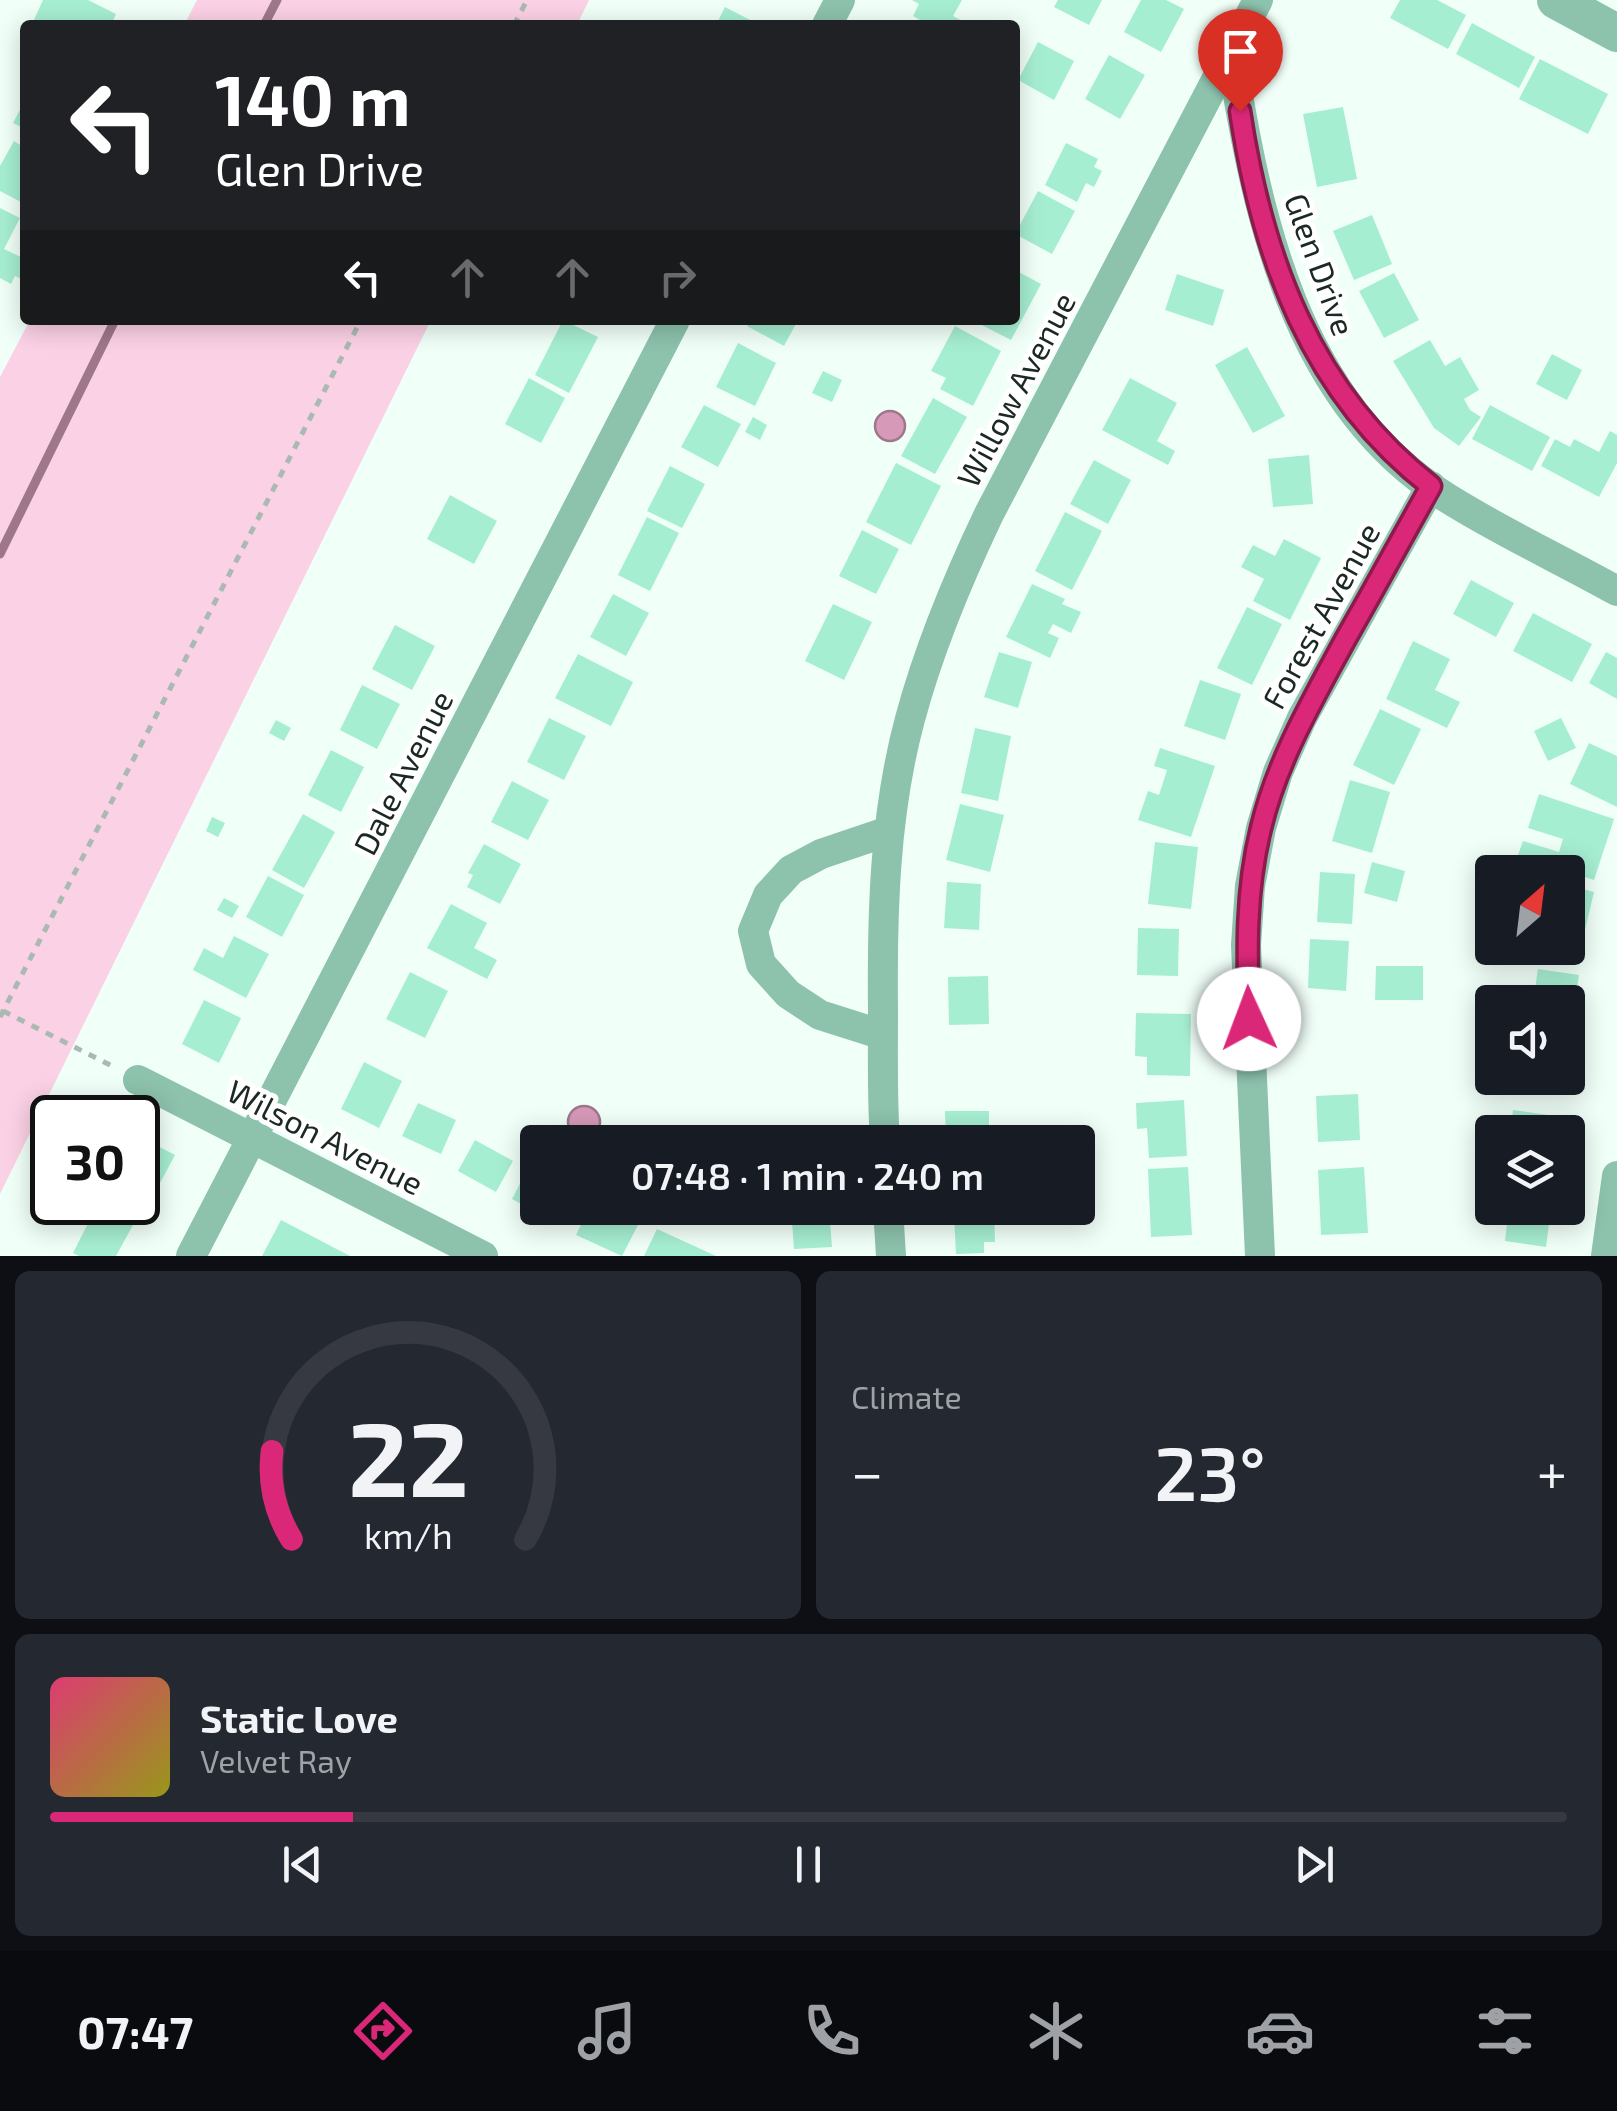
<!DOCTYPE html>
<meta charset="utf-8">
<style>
:root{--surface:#171b24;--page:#242831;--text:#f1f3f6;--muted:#9ea1a6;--line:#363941;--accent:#db2777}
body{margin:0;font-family:"Exo 2",sans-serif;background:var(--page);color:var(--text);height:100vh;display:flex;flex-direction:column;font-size:38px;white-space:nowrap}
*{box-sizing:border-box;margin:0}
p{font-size:32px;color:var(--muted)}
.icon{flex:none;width:55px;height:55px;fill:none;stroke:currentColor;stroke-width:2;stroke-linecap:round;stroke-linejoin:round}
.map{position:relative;height:1256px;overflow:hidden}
.sheet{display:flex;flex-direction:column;gap:15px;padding:15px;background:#0d0f14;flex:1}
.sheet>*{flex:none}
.guide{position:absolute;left:20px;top:20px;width:1000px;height:305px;border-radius:10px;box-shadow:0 5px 25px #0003;background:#202124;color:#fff;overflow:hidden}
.needle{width:65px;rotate:28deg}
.buttons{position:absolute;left:1475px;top:855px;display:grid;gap:20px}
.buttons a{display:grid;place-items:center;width:110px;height:110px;border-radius:10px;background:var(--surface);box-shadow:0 5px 25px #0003;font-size:50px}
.speed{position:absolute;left:30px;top:1095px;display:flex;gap:20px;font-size:50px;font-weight:700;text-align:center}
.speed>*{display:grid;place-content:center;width:130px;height:130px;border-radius:50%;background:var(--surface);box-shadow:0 5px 25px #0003;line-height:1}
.speed .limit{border:5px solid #111;border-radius:15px;background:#fff;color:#111}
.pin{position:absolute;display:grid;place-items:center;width:85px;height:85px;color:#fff;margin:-102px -42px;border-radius:50% 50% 50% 0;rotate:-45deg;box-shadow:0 0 10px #0007}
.pin .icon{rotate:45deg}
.me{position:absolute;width:110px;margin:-55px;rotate:358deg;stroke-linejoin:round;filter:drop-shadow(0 0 8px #0008)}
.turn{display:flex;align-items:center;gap:35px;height:210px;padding:0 30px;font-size:45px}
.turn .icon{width:130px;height:130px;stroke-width:2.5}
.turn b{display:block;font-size:70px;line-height:85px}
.lanes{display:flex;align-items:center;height:95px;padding:0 30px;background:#0003;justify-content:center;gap:50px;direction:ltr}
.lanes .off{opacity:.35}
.big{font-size:75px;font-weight:600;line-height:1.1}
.sheet .widget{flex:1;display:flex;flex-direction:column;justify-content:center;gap:15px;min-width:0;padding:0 35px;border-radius:15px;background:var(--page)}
.sheet .dial{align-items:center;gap:0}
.dial svg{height:260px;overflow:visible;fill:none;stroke:var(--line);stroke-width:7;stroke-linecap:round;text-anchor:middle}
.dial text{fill:var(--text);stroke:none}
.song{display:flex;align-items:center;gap:30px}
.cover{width:120px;height:120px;border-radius:15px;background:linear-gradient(135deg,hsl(340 70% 55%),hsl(60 70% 35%))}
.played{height:10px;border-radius:5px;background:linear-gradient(90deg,var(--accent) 20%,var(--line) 20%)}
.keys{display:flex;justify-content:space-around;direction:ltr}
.heat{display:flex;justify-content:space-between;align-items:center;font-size:55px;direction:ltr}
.sheet .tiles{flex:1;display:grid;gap:15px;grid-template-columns:1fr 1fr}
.widget:last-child{grid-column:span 2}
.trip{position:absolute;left:520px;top:1125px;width:575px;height:100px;border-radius:10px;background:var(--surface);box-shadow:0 5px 25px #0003;font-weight:600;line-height:100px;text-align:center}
.menu{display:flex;height:160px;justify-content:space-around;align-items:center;background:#090b0e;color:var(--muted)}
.menu .icon{width:70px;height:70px}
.menu .on{color:var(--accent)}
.menu b{font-size:45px;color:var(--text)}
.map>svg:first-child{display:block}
</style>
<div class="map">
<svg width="1617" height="1256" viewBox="0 0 1617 1256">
<rect width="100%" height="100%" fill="#f1fff9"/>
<!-- green -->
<path fill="#fbd1e5" d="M 197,0 L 589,0 L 577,25 L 184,25 Z
M 30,320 L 431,320 L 0,1194 L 0,377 Z"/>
<!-- water -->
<path fill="#d699b7" stroke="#9e778b" stroke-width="2.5" d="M875 426a15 15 0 1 1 30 0a15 15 0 1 1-30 0Z
M568 1122a16 16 0 1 1 32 0a16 16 0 1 1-32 0Z"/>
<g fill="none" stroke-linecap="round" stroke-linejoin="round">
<!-- stream -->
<path stroke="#9e778b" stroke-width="9" d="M 264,25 L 277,0
M 0,554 L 115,320"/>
</g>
<!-- building -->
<path fill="#a6eed2" d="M 43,0 L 88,0 L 116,14 L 111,25 L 40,25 L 33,22 Z
M 912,0 L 962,0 L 953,16 L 964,22 L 963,25 L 929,25 L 913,16 L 919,4 Z
M 1058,0 L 1102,0 L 1089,25 L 1054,7 Z
M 1141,0 L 1166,0 L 1184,9 L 1161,52 L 1124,32 Z
M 1400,0 L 1437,0 L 1466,15 L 1448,49 L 1390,18 Z
M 725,7 L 754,22 L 752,25 L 716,25 Z
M 1472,23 L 1535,57 L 1519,88 L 1456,54 Z
M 1038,42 L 1074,61 L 1054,100 L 1018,80 Z
M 1109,55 L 1145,75 L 1120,119 L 1085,99 Z
M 1540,59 L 1608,94 L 1588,134 L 1519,99 Z
M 25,100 L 25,129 L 13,123 Z
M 1343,107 L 1357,179 L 1317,187 L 1303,114 Z
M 14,141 L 25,148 L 25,196 L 21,202 L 0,191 L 0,166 Z
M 1066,143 L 1098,159 L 1094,167 L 1102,171 L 1094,187 L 1086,183 L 1077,202 L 1045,185 Z
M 1038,191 L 1075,211 L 1052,254 L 1015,234 Z
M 0,208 L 20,218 L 4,249 L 25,259 L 25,281 L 15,276 L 11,284 L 0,278 Z
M 1372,215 L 1392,264 L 1354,280 L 1333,231 Z
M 1015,270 L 1041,284 L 1011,340 L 972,320 L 1015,320 Z
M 1394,273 L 1419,320 L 1384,338 L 1359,291 Z
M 1177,274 L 1224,290 L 1213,326 L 1165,310 Z
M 563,320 L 598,337 L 569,393 L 535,375 Z
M 751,320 L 798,320 L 784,346 L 747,326 Z
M 955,326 L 1001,351 L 973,406 L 940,389 L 946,378 L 931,371 Z
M 1430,340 L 1445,366 L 1460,357 L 1479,390 L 1464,399 L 1470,410 L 1481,417 L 1459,446 L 1434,428 L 1393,361 Z
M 738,343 L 776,363 L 755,406 L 716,387 Z
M 1247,347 L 1285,416 L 1253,433 L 1215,365 Z
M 1552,354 L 1582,370 L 1567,400 L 1536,384 Z
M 823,371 L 842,380 L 832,402 L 812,393 Z
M 529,378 L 565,398 L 541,443 L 505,424 Z
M 1130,378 L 1177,403 L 1157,441 L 1175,451 L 1168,465 L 1102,430 Z
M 933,398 L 967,417 L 935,474 L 901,456 Z
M 704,405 L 741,424 L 718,467 L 681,447 Z
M 1490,405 L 1550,437 L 1532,471 L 1472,439 Z
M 753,417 L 767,425 L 760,440 L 745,432 Z
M 1610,431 L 1617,435 L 1617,463 L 1599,497 L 1541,466 L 1555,439 L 1570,447 L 1574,439 L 1599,452 Z
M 1309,455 L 1313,504 L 1273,507 L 1268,459 Z
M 1094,460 L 1131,480 L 1108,524 L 1070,504 Z
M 896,463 L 941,486 L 911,545 L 866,522 Z
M 670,466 L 705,484 L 682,528 L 647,511 Z
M 450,495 L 497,521 L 474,564 L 427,539 Z
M 1065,512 L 1102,531 L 1072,590 L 1035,571 Z
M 647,517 L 679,533 L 650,591 L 618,575 Z
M 862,530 L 899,549 L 876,594 L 839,576 Z
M 1284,539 L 1321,558 L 1290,620 L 1253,601 L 1264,579 L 1241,567 L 1253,545 L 1275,556 Z
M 1471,580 L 1514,603 L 1496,637 L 1453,614 Z
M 1032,584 L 1065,599 L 1062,604 L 1081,612 L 1071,633 L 1053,624 L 1048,633 L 1059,638 L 1050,658 L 1006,637 Z
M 613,594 L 649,613 L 626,656 L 590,637 Z
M 833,604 L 872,622 L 844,680 L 805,661 Z
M 1247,607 L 1282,624 L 1252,685 L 1217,668 Z
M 1533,613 L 1592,644 L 1572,682 L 1513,651 Z
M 395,625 L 435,646 L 412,690 L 372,669 Z
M 1413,641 L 1450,659 L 1435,690 L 1460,702 L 1447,728 L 1386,699 Z
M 999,652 L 1032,662 L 1018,708 L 984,697 Z
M 1606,652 L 1617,658 L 1617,699 L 1589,683 Z
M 578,654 L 633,682 L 611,726 L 555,698 Z
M 1200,680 L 1241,694 L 1225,740 L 1184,726 Z
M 362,685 L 400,704 L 377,749 L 340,730 Z
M 1380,709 L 1421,729 L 1394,785 L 1353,765 Z
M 549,718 L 586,736 L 564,780 L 527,762 Z
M 1561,718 L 1576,748 L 1548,761 L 1534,731 Z
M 276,720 L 291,728 L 284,741 L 269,733 Z
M 975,728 L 1011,736 L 998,801 L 961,793 Z
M 1589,743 L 1617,756 L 1617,807 L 1570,784 Z
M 1160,748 L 1215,766 L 1191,837 L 1138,820 L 1148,791 L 1159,795 L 1167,770 L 1154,766 Z
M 331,750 L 364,767 L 341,812 L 308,795 Z
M 1350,780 L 1390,792 L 1372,853 L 1332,841 Z
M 512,781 L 549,800 L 528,840 L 491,822 Z
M 1539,794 L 1614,819 L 1594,880 L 1518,855 L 1523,841 L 1559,852 L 1563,839 L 1528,828 Z
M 960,804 L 1004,815 L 990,872 L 946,860 Z
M 303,814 L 335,832 L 304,888 L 272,870 Z
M 212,817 L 225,823 L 218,837 L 206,831 Z
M 1155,842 L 1198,847 L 1191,909 L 1148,904 Z
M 484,844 L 521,864 L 500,904 L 467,887 L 473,875 L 468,873 Z
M 1372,862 L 1405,871 L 1397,902 L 1364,893 Z
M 1320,872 L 1355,874 L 1352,924 L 1317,922 Z
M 268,876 L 304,895 L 282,937 L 246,917 Z
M 947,882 L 981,884 L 979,930 L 944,928 Z
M 1568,885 L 1594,892 L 1583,938 L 1568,934 Z
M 224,898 L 239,906 L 232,918 L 217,910 Z
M 451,904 L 487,923 L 474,948 L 497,960 L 487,979 L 427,948 Z
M 1138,928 L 1179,929 L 1178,976 L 1137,975 Z
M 234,936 L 269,954 L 246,998 L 193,970 L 204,948 L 223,958 Z
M 1310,939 L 1349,941 L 1346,991 L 1308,988 Z
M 1376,966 L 1423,966 L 1423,1000 L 1375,1000 Z
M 1538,969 L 1579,975 L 1571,1024 L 1568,1023 L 1568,1002 L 1533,1002 Z
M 410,972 L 448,991 L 425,1038 L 386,1019 Z
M 988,976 L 989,1024 L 949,1025 L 948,977 Z
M 204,1000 L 241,1018 L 219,1063 L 182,1044 Z
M 1136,1013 L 1191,1014 L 1190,1076 L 1147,1075 L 1147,1057 L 1135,1056 Z
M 364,1062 L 402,1081 L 379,1128 L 341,1109 Z
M 1523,1078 L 1566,1078 L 1564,1088 L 1522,1082 Z
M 1358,1094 L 1360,1140 L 1318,1142 L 1316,1096 Z
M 1184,1100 L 1187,1156 L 1149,1158 L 1147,1128 L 1137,1129 L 1136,1103 Z
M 418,1103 L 456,1120 L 441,1154 L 402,1136 Z
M 1513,1110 L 1556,1116 L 1554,1132 L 1510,1132 Z
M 945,1111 L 989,1111 L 989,1142 L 946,1142 Z
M 139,1136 L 175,1155 L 152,1198 L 138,1190 Z
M 475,1140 L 513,1161 L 496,1192 L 458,1171 Z
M 529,1166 L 538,1170 L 538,1208 L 561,1208 L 554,1221 L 512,1199 Z
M 1188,1167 L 1192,1235 L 1151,1237 L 1148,1169 Z
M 1364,1167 L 1368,1233 L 1321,1235 L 1318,1170 Z
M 99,1202 L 121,1202 L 140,1212 L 116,1256 L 79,1256 L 73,1253 Z
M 589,1208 L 603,1208 L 638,1225 L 622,1256 L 576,1235 Z
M 791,1208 L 829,1208 L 832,1247 L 794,1249 Z
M 961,1208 L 994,1208 L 995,1242 L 984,1242 L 984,1253 L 956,1254 L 954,1216 L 961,1215 Z
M 1509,1208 L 1551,1208 L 1546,1247 L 1505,1241 Z
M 281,1220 L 350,1256 L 262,1256 Z
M 657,1229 L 716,1256 L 644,1256 Z"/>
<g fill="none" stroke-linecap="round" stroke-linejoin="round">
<!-- path -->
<path stroke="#abb9b3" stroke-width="5" stroke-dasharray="8 8" stroke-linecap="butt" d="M 514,25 L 527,0
M 3,1011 L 116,1068
M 0,1017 L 361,320"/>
<!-- minor -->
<path stroke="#8dc2ad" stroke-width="30" d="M 827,25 L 840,0
M 1231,52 C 1256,214 1295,401 1444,496 C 1499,531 1560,559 1617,591
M 883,1035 L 820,1015 L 788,994 L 761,964 L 753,931 L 768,895 L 791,870 L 821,854 L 889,831
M 138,1080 L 483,1256
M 885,1142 C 882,1100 883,1056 883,1013 C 882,915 884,815 910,719 C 929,648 957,581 989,514 L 1258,0
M 888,1208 L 891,1256
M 191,1256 L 675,320
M 1260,1256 L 1246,945 L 1250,886 L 1261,828 L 1278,772 L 1302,718 L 1431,486
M 1606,1256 L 1617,1176"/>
<!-- tertiary -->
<path stroke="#8dc2ad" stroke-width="38" d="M 1556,0 L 1617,33"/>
</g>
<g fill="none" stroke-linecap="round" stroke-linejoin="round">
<!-- route casing -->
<g stroke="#8e194d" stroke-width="25">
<path id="route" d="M 1240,111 C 1262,257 1311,393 1431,486 C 1402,538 1374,589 1345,640 C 1312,701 1277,761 1261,828 C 1245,892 1247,955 1249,1019"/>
</g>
<!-- route -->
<use href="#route" stroke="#db2777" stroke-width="18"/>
</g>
<g text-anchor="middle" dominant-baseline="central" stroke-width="10" stroke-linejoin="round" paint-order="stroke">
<!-- street labels -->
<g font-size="32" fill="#1b2923" stroke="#fff">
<text transform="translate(1321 264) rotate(70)">Glen Drive</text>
<text transform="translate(1015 389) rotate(-62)">Willow Avenue</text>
<text transform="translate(1320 615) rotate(-61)">Forest Avenue</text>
<text transform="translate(402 772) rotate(-63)">Dale Avenue</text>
<text transform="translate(326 1136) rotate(27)">Wilson Avenue</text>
</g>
</g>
</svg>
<div class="buttons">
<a><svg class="needle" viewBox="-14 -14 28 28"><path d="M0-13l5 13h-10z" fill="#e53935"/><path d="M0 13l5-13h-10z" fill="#9ea1a6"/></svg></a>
<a><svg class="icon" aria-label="sound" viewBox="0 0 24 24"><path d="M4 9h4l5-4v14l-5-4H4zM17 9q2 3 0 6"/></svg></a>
<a><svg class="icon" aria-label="layers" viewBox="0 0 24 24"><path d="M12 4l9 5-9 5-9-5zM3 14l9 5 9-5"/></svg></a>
</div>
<div class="speed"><div class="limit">30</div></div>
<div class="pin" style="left:1240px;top:111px;background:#d93025"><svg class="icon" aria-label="arrive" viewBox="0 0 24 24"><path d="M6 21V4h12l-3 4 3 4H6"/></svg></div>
<svg class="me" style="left:1249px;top:1019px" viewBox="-20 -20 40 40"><circle r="19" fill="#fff"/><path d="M0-13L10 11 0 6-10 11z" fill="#db2777"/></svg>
<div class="trip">07:48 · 1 min · 240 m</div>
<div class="guide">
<div class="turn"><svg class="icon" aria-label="left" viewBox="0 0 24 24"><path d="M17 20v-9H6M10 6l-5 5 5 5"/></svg><div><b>140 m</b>Glen Drive</div></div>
<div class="lanes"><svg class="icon" aria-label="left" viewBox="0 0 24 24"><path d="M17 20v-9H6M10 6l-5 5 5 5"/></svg><svg class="icon off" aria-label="ahead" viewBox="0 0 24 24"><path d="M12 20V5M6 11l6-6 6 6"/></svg><svg class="icon off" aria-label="ahead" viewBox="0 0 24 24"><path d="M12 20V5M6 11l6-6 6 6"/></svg><svg class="icon off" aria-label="right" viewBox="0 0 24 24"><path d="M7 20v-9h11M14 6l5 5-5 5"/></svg></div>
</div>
</div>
<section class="sheet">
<div class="tiles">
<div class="widget dial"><svg viewBox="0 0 100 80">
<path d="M14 69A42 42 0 1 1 86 69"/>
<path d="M14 69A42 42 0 0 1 8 42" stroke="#db2777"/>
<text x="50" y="56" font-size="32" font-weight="700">22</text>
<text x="50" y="72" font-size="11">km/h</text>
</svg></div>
<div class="widget"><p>Climate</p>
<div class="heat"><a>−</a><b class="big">23°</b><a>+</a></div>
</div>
<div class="widget">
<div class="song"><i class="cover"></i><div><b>Static Love</b><p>Velvet Ray</p></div></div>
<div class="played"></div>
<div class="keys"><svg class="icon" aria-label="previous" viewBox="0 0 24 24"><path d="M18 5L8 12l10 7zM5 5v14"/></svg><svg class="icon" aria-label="pause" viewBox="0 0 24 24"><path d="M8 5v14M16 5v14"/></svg><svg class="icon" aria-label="next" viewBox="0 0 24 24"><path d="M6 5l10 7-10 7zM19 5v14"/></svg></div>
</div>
</div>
</section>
<nav class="menu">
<b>07:47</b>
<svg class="icon on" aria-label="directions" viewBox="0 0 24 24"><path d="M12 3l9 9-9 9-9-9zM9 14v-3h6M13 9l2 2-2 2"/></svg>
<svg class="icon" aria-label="music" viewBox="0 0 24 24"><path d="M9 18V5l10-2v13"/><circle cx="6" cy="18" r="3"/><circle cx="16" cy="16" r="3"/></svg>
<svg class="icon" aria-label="phone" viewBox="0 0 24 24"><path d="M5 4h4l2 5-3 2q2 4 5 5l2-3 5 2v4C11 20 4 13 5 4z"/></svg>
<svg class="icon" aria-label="climate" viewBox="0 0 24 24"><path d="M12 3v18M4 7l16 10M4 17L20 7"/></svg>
<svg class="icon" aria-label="car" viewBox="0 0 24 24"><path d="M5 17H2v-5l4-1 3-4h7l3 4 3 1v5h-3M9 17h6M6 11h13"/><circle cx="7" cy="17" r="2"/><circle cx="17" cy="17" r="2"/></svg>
<svg class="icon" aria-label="filters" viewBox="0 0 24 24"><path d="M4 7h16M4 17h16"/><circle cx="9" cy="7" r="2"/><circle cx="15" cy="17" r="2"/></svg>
</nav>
